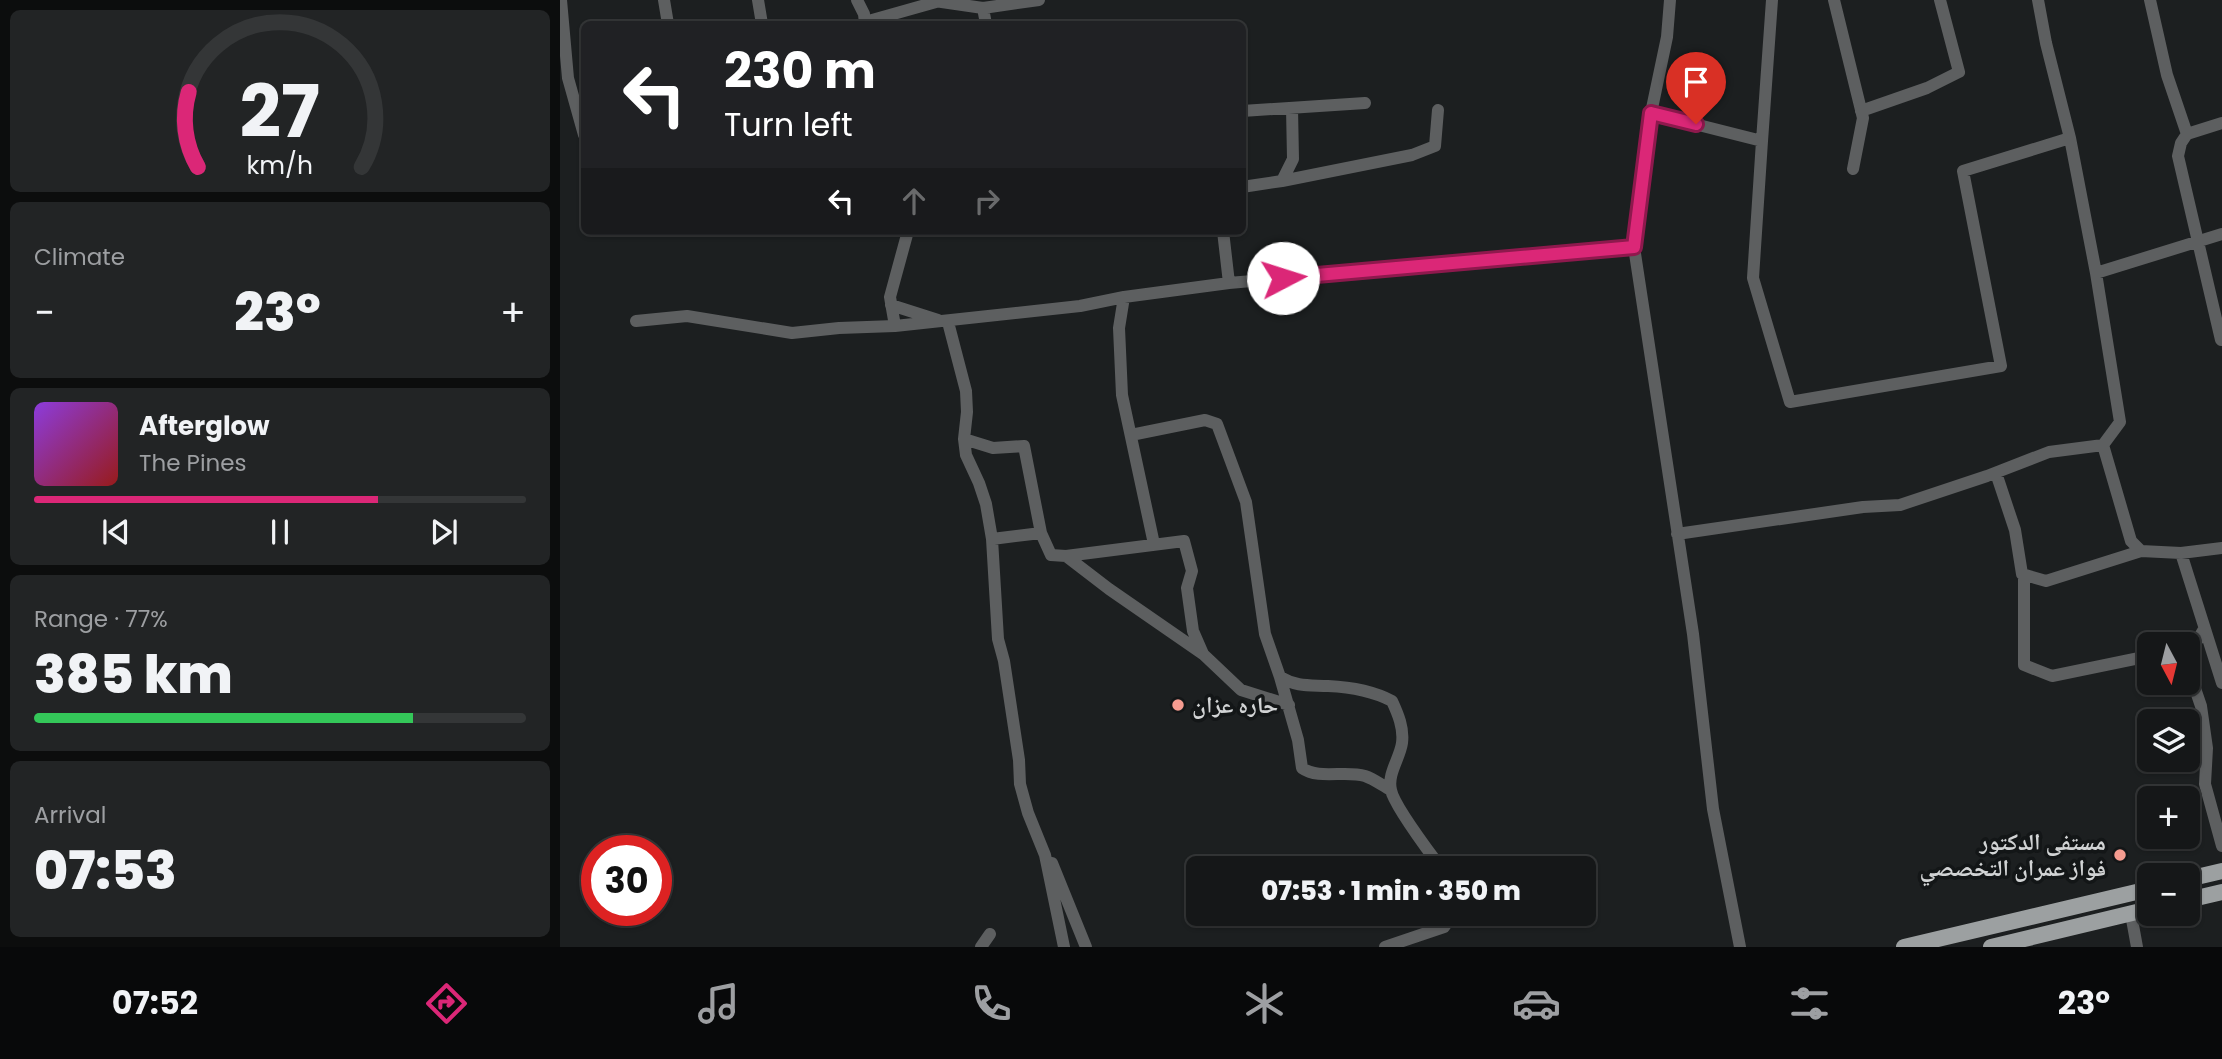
<!DOCTYPE html>
<meta charset="utf-8">
<style>
:root{--surface:#151718;--page:#222425;--text:#f1f3f6;--muted:#9d9fa2;--line:#343637;--accent:#db2777}
body{margin:0;font-family:Poppins,"Noto Naskh Arabic",sans-serif;background:var(--page);color:var(--text);height:100vh;display:flex;flex-direction:column;font-size:26px;white-space:nowrap}
*{box-sizing:border-box;margin:0}
p{font-size:23px;color:var(--muted)}
.icon{flex:none;width:38px;height:38px;fill:none;stroke:currentColor;stroke-width:2;stroke-linecap:round;stroke-linejoin:round}
.map{position:relative;flex:1;overflow:hidden}
.side{display:flex;flex-direction:column;gap:10px;padding:10px;background:#0c0d0d;width:560px}
.side>*{flex:none}
.guide{position:absolute;left:21px;top:21px;width:665px;height:214px;border-radius:10px;box-shadow:0 2px 5px #0004,0 0 0 2px var(--line);background:#202124;color:#fff;overflow:hidden}
.needle{width:46px;rotate:173deg}
.tools{position:absolute;left:1577px;top:632px;display:grid;gap:14px}
.tools a{display:grid;place-items:center;width:63px;height:63px;border-radius:10px;background:var(--surface);box-shadow:0 2px 5px #0004,0 0 0 2px var(--line);font-size:35px}
.speed{position:absolute;left:21px;top:835px;display:flex;gap:14px;font-size:35px;font-weight:700;text-align:center}
.speed>*{display:grid;place-content:center;width:91px;height:91px;border-radius:50%;background:var(--surface);box-shadow:0 2px 5px #0004,0 0 0 2px var(--line);line-height:1}
.speed .limit{border:10px solid #d22;background:#fff;color:#111}
.pin{position:absolute;display:grid;place-items:center;width:60px;height:60px;color:#fff;margin:-72px -30px;border-radius:50% 50% 50% 0;rotate:-45deg;box-shadow:0 0 7px #0007}
.pin .icon{rotate:45deg}
.me{position:absolute;width:77px;margin:-38px;rotate:85deg;stroke-linejoin:round;filter:drop-shadow(0 0 5px #0008)}
.turn{display:flex;align-items:center;gap:24px;height:147px;padding:0 28px;font-size:32px}
.turn .icon{width:91px;height:91px;stroke-width:2.5}
.turn b{display:block;font-size:49px;line-height:60px}
.lanes{display:flex;align-items:center;height:66px;padding:0 28px;background:#0003;justify-content:center;gap:35px;direction:ltr}
.lanes .off{opacity:.35}
.big{font-size:52px;font-weight:800;line-height:1.1}
.side .widget{flex:1;display:flex;flex-direction:column;justify-content:center;gap:10px;min-width:0;padding:0 24px;border-radius:10px;background:var(--page)}
.side .dial{align-items:center;gap:0}
.dial svg{height:182px;overflow:visible;fill:none;stroke:var(--line);stroke-width:7;stroke-linecap:round;text-anchor:middle}
.dial text{fill:var(--text);stroke:none}
.song{display:flex;align-items:center;gap:21px}
.cover{width:84px;height:84px;border-radius:10px;background:linear-gradient(135deg,hsl(270 70% 55%),hsl(0 70% 35%))}
.played{height:7px;border-radius:4px;background:linear-gradient(90deg,var(--accent) 70%,var(--line) 70%)}
.keys{display:flex;justify-content:space-around;direction:ltr}
.heat{display:flex;justify-content:space-between;align-items:center;font-size:38px;direction:ltr}
.charge{height:10px;border-radius:5px;background:linear-gradient(90deg,#34c759 77%,var(--line) 0)}
.trip{position:absolute;left:626px;top:856px;width:410px;height:70px;border-radius:10px;background:var(--surface);box-shadow:0 2px 5px #0004,0 0 0 2px var(--line);font-weight:800;line-height:70px;text-align:center}
.tab-bar{display:flex;height:112px;justify-content:space-around;align-items:center;background:#08090a;color:var(--muted)}
.tab-bar .icon{width:49px;height:49px}
.tab-bar .active{color:var(--accent)}
.tab-bar b{font-size:32px;color:var(--text)}
main{display:flex;flex:1;min-height:0}
.map>svg:first-child{display:block}
</style>
<main>
<section class="side">
<div class="widget dial"><svg viewBox="0 0 100 80">
<path d="M14 69A42 42 0 1 1 86 69"/>
<path d="M14 69A42 42 0 0 1 10 36" stroke="#db2777"/>
<text x="50" y="56" font-size="32" font-weight="700">27</text>
<text x="50" y="72" font-size="11">km/h</text>
</svg></div>
<div class="widget"><p>Climate</p>
<div class="heat"><a>−</a><b class="big">23°</b><a>+</a></div>
</div>
<div class="widget">
<div class="song"><i class="cover"></i><div><b>Afterglow</b><p>The Pines</p></div></div>
<div class="played"></div>
<div class="keys"><svg class="icon" aria-label="previous" viewBox="0 0 24 24"><path d="M18 5L8 12l10 7zM5 5v14"/></svg><svg class="icon" aria-label="pause" viewBox="0 0 24 24"><path d="M8 5v14M16 5v14"/></svg><svg class="icon" aria-label="next" viewBox="0 0 24 24"><path d="M6 5l10 7-10 7zM19 5v14"/></svg></div>
</div>
<div class="widget"><p>Range · 77%</p><b class="big">385 km</b><div class="charge"></div></div>
<div class="widget"><p>Arrival</p><b class="big">07:53</b></div>
</section>
<div class="map">
<svg width="1662" height="947" viewBox="0 0 1662 947">
<rect width="100%" height="100%" fill="#1c1f20"/>
<g fill="none" stroke-linecap="round" stroke-linejoin="round">
<!-- minor -->
<path stroke="#5d5f60" stroke-width="12" d="M 1,0 L 8,78 L 24,135
M 104,0 L 108,24
M 198,0 L 202,24
M 297,0 L 304,14 L 305,24
M 368,0 L 423,8 L 479,0
M 1110,0 L 1107,37 L 1091,113 L 1074,247 L 1133,634 L 1153,809 L 1180,947
M 1274,0 L 1303,118 L 1293,169
M 1478,0 L 1486,43 L 1510,138 L 1536,273 L 1662,234
M 1590,0 L 1607,75 L 1627,134 L 1662,123
M 423,8 L 426,24
M 305,22 L 376,2
M 682,111 L 805,103
M 1301,111 L 1367,88 L 1399,72 L 1380,0
M 1091,113 L 1202,141 L 1212,0
M 1627,134 L 1621,143 L 1618,156 L 1661,340
M 1202,141 L 1193,278 L 1230,402 L 1441,366 L 1403,171 L 1510,138
M 722,181 L 852,155 L 875,146 L 878,110
M 682,187 L 722,181 L 733,159 L 732,108
M 663,231 L 669,283
M 564,297 L 559,328 L 562,395 L 594,544
M 331,305 L 378,320
M 76,321 L 127,316 L 232,333 L 279,328 L 335,326 L 520,306 L 564,297 L 669,283 L 1074,247
M 388,322 L 406,391 L 407,412 L 404,439 L 406,455 L 419,483 L 426,504 L 432,539 L 438,639 L 444,661 L 459,760 L 460,784 L 468,813 L 485,855 L 504,947
M 335,326 L 330,297 L 348,231
M 571,435 L 645,420 L 657,424 L 686,502 L 705,634 L 720,677 C 737,687 749,685 768,686 C 790,687 813,691 832,701 C 838,714 844,728 842,743 C 840,758 827,774 831,790 C 834,806 870,853 881,868
M 404,439 L 433,448 L 464,446 L 481,533 L 491,555 L 506,556 L 624,541 L 632,571 L 627,588 L 633,631 L 643,654 L 681,690 L 729,705
M 1543,445 L 1571,541 L 1581,551 L 1621,553 L 1662,548
M 1436,473 L 1455,530 L 1462,574 L 1486,581 L 1581,551
M 1117,534 L 1303,507 L 1340,505 L 1427,476 L 1489,452 L 1543,445 L 1560,422 L 1536,273
M 432,539 L 481,533
M 1621,553 L 1662,683
M 506,556 L 549,589 L 643,654
M 1464,575 L 1464,665 L 1492,676 L 1589,656
M 1628,656 L 1644,629
M 1628,668 L 1641,706 L 1647,748 L 1645,784 L 1662,846
M 720,677 L 738,740 L 742,768 C 759,780 785,770 805,776 C 814,779 823,786 831,790
M 492,863 L 526,947
M 1571,914 L 1577,947
M 421,947 L 430,934
M 825,947 L 884,927 L 893,914"/>
<!-- major -->
<path stroke="#9ca0a1" stroke-width="16" d="M 1628,879 L 1662,871
M 1628,900 L 1662,892
M 1344,947 L 1589,889
M 1431,947 L 1589,909"/>
</g>
<g fill="none" stroke-linecap="round" stroke-linejoin="round">
<!-- route casing -->
<g stroke="#8e194d" stroke-width="18">
<path id="route" d="M 723,278 L 1074,247 L 1091,113 L 1136,124"/>
</g>
<!-- route -->
<use href="#route" stroke="#db2777" stroke-width="12"/>
</g>
<!-- markers -->
<g fill="#f59c90" stroke="#131617" stroke-width="2.5">
<circle cx="618" cy="705" r="7"/>
<circle cx="1560" cy="855" r="7"/>
</g>
<g text-anchor="middle" dominant-baseline="central" stroke-width="7" stroke-linejoin="round" paint-order="stroke">
<!-- poi labels -->
<g font-size="23" font-weight="bold" fill="#d1d3d4" stroke="#131617" text-anchor="start">
<text x="632" y="705">حاره عزان</text>
<text x="1546" y="842" text-anchor="end">مستفى الدكتور<tspan x="1546" dy="26">فواز عمران التخصصي</tspan></text>
</g>
</g>
</svg>
<div class="tools">
<a><svg class="needle" viewBox="-14 -14 28 28"><path d="M0-13l5 13h-10z" fill="#e53935"/><path d="M0 13l5-13h-10z" fill="#9d9fa2"/></svg></a>
<a><svg class="icon" aria-label="layers" viewBox="0 0 24 24"><path d="M12 4l9 5-9 5-9-5zM3 14l9 5 9-5"/></svg></a>
<a>+</a>
<a>−</a>
</div>
<div class="speed"><div class="limit">30</div></div>
<div class="pin" style="left:1136px;top:124px;background:#d93025"><svg class="icon" aria-label="arrive" viewBox="0 0 24 24"><path d="M6 21V4h12l-3 4 3 4H6"/></svg></div>
<svg class="me" style="left:723px;top:278px" viewBox="-20 -20 40 40"><circle r="19" fill="#fff"/><path d="M0-13L10 11 0 6-10 11z" fill="#db2777"/></svg>
<div class="trip">07:53 · 1 min · 350 m</div>
<div class="guide">
<div class="turn"><svg class="icon" aria-label="left" viewBox="0 0 24 24"><path d="M17 20v-9H6M10 6l-5 5 5 5"/></svg><div><b>230 m</b>Turn left</div></div>
<div class="lanes"><svg class="icon" aria-label="left" viewBox="0 0 24 24"><path d="M17 20v-9H6M10 6l-5 5 5 5"/></svg><svg class="icon off" aria-label="ahead" viewBox="0 0 24 24"><path d="M12 20V5M6 11l6-6 6 6"/></svg><svg class="icon off" aria-label="right" viewBox="0 0 24 24"><path d="M7 20v-9h11M14 6l5 5-5 5"/></svg></div>
</div>
</div>
</main>
<nav class="tab-bar">
<b>07:52</b>
<svg class="icon active" aria-label="directions" viewBox="0 0 24 24"><path d="M12 3l9 9-9 9-9-9zM9 14v-3h6M13 9l2 2-2 2"/></svg>
<svg class="icon" aria-label="music" viewBox="0 0 24 24"><path d="M9 18V5l10-2v13"/><circle cx="6" cy="18" r="3"/><circle cx="16" cy="16" r="3"/></svg>
<svg class="icon" aria-label="phone" viewBox="0 0 24 24"><path d="M5 4h4l2 5-3 2q2 4 5 5l2-3 5 2v4C11 20 4 13 5 4z"/></svg>
<svg class="icon" aria-label="climate" viewBox="0 0 24 24"><path d="M12 3v18M4 7l16 10M4 17L20 7"/></svg>
<svg class="icon" aria-label="car" viewBox="0 0 24 24"><path d="M5 17H2v-5l4-1 3-4h7l3 4 3 1v5h-3M9 17h6M6 11h13"/><circle cx="7" cy="17" r="2"/><circle cx="17" cy="17" r="2"/></svg>
<svg class="icon" aria-label="filters" viewBox="0 0 24 24"><path d="M4 7h16M4 17h16"/><circle cx="9" cy="7" r="2"/><circle cx="15" cy="17" r="2"/></svg>
<b>23°</b>
</nav>
